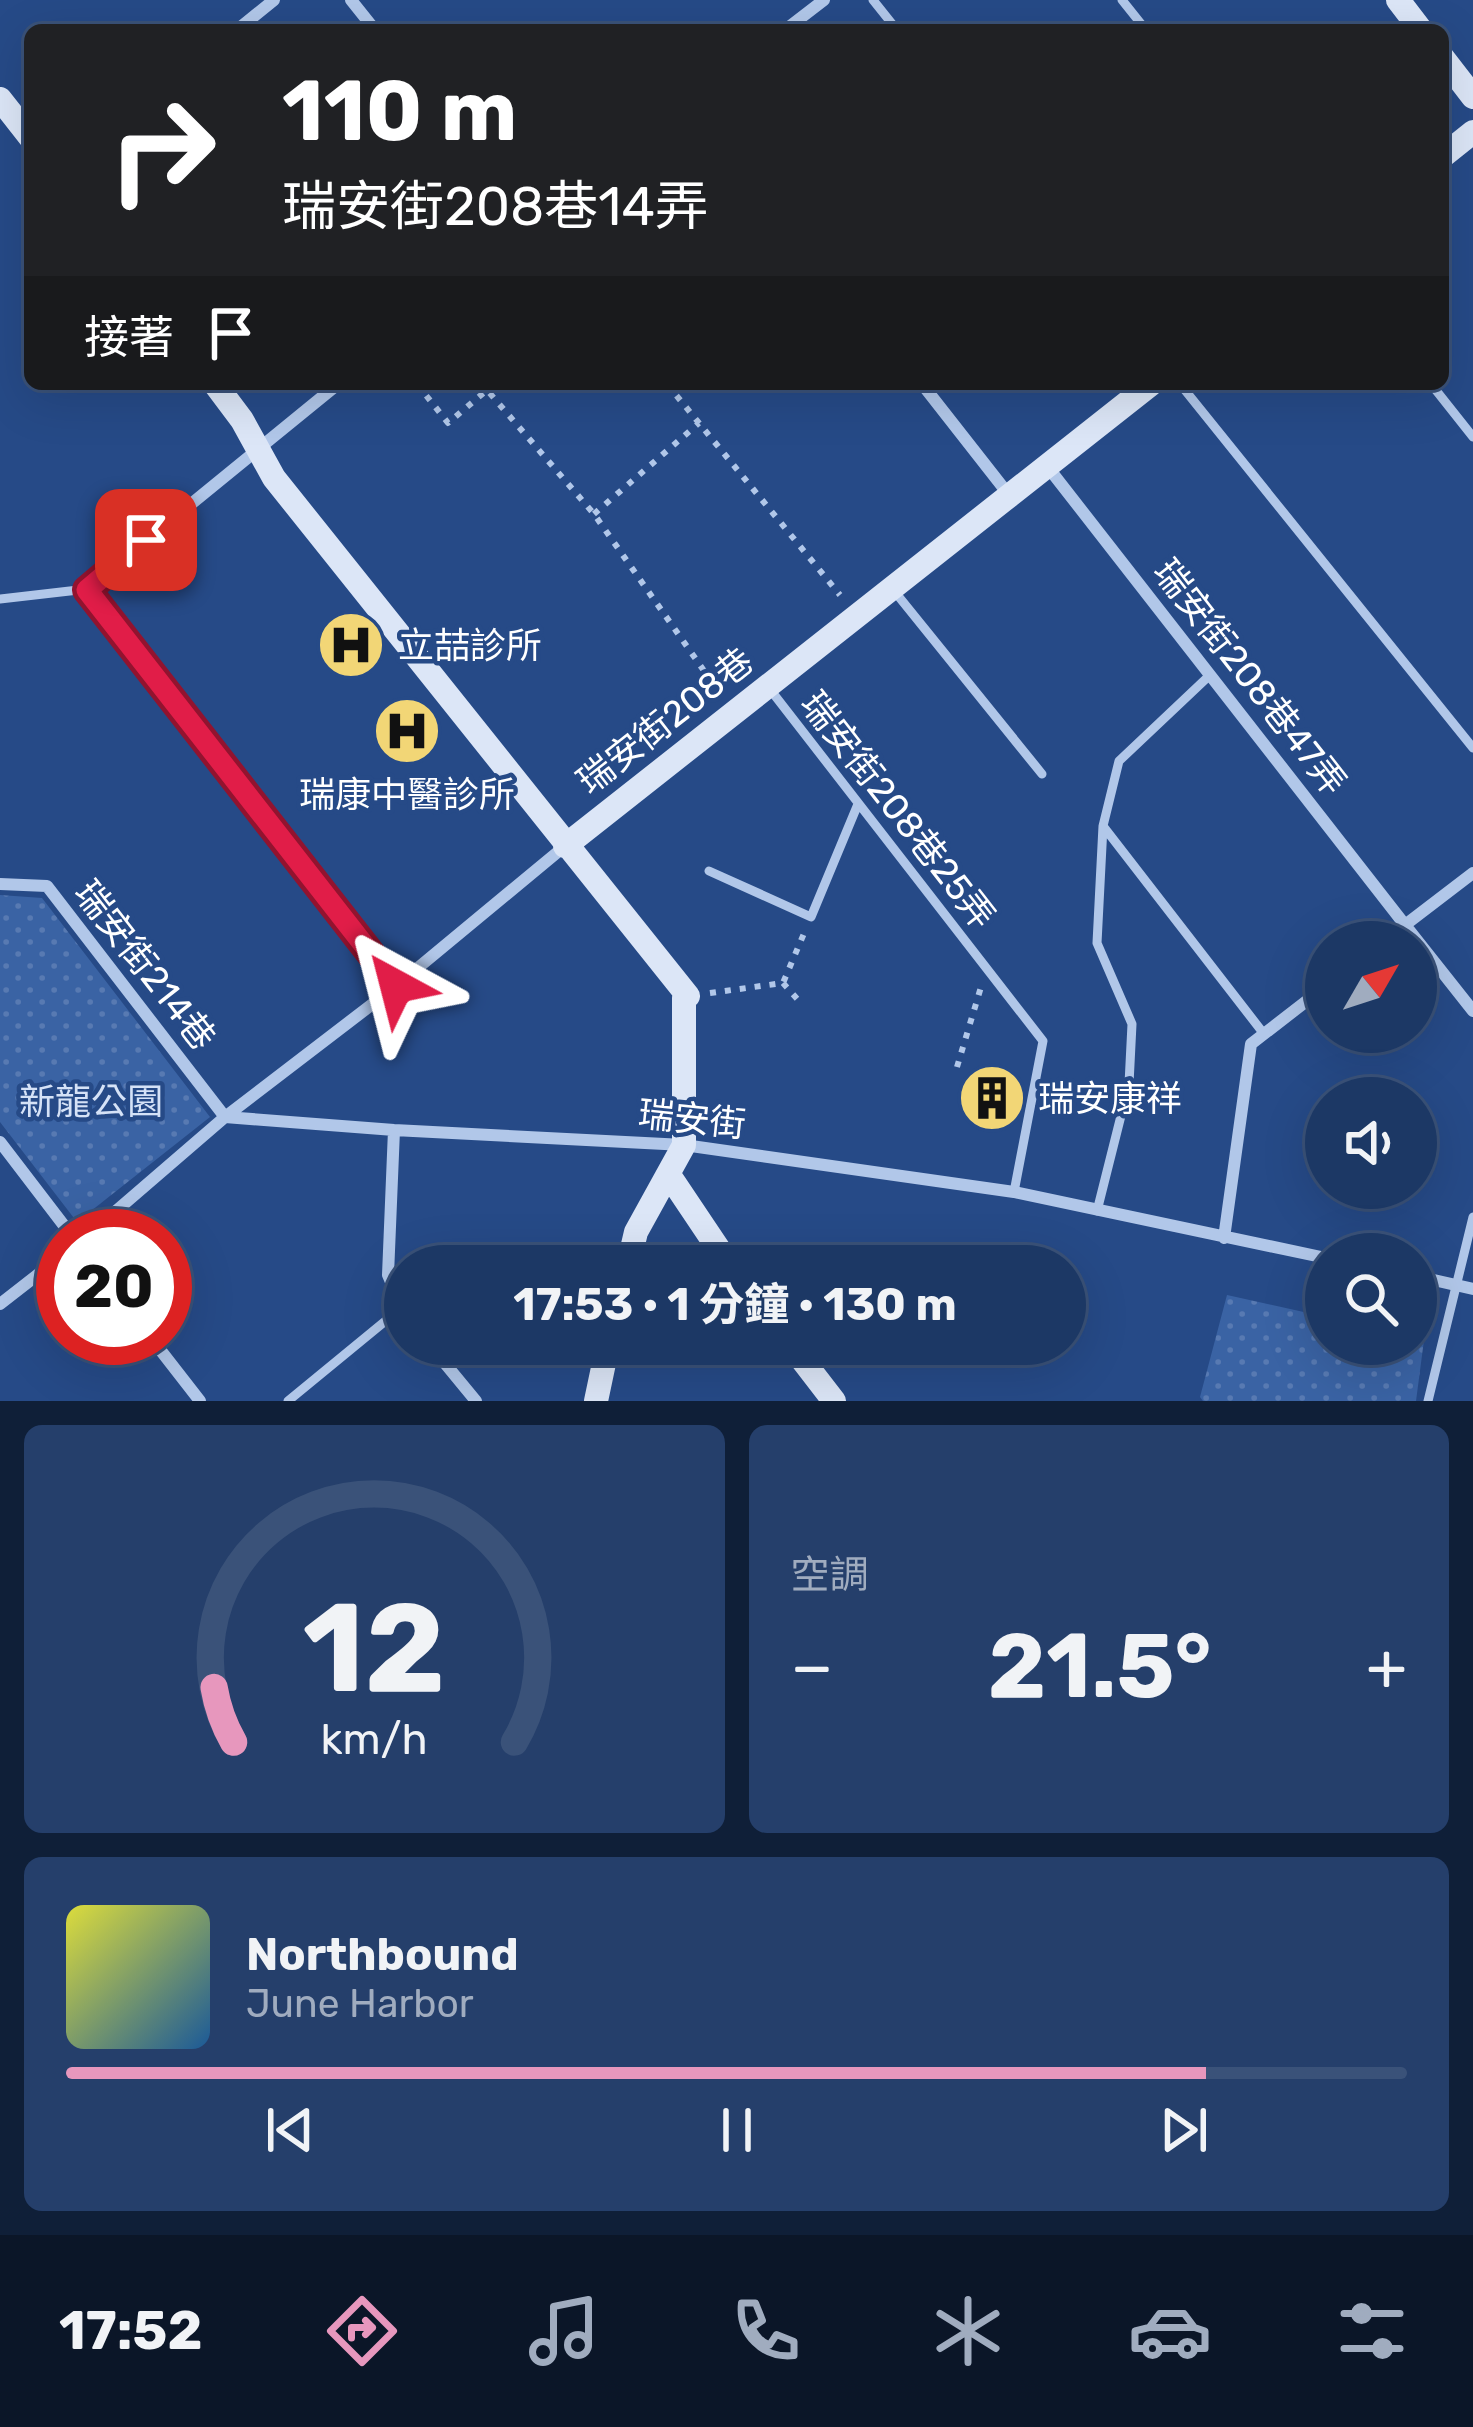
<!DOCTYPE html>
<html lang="zh-TW">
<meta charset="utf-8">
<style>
:root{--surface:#1c3865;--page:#253f6b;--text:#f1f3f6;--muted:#a0acbf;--line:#3a5279;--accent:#e797bd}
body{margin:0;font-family:Rubik,"Noto Sans TC",sans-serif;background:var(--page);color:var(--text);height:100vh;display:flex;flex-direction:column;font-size:45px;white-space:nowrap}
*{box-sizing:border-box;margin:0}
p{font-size:39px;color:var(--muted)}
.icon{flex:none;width:66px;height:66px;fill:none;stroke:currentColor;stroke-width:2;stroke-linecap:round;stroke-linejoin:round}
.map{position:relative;height:1401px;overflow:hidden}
.side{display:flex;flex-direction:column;gap:24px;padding:24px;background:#0f1f38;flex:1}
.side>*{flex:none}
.top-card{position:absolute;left:24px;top:24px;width:1425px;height:366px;border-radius:18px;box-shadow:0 12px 48px #0002,0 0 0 3px var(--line);background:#202124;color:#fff;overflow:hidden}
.needle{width:78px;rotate:51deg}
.tools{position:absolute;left:1305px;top:921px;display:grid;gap:24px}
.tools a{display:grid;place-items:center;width:132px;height:132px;border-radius:50%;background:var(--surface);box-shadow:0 12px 48px #0002,0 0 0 3px var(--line);font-size:60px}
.speed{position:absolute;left:36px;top:1209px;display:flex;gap:24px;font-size:60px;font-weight:700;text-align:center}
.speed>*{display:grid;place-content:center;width:156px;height:156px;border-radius:50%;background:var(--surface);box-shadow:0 12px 48px #0002,0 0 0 3px var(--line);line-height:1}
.speed .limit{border:18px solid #d22;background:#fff;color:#111}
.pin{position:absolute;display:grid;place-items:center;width:102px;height:102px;color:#fff;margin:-51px;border-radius:24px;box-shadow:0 6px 18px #0006}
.me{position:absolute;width:132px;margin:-66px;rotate:322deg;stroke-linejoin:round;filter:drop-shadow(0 0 9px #0008)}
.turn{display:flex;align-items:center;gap:42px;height:252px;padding:0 60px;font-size:54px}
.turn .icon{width:156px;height:156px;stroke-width:2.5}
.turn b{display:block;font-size:84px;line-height:102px}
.then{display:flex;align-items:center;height:114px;padding:0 60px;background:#0003;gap:24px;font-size:45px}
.big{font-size:90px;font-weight:700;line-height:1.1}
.side .widget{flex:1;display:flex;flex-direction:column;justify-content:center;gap:18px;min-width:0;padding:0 42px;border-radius:18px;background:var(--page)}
.side .dial{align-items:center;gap:0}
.dial svg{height:312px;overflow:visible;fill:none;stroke:var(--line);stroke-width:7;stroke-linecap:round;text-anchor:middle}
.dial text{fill:var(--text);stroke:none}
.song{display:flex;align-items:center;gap:36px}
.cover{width:144px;height:144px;border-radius:18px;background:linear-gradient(135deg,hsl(60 70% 55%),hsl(210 70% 35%))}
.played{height:12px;border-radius:6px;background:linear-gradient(90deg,var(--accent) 85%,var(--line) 85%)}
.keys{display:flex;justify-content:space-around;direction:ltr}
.heat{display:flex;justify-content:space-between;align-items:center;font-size:66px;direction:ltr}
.side .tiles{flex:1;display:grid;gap:24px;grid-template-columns:1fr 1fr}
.widget:last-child{grid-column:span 2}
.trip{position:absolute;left:384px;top:1245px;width:702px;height:120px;border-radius:60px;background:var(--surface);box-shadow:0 12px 48px #0002,0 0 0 3px var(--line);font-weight:700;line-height:120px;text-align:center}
.menu{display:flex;height:192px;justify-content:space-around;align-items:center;background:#0b1628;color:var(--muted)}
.menu .icon{width:84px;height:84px}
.menu .active{color:var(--accent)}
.menu b{font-size:54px;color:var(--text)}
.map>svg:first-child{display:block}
</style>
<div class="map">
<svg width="1473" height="1401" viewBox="0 0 1473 1401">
<defs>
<pattern id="park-dots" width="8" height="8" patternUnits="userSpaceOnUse" patternTransform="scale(3)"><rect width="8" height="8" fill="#3a63a4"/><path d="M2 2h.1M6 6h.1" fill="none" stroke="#587ab2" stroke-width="1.8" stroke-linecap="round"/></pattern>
</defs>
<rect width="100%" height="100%" fill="#264a87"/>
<!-- park -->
<path fill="url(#park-dots)" d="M 0,895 L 42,898 L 210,1117 L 77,1222 L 0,1122 Z
M 1227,1295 L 1326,1317 L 1326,1344 L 1416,1344 L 1416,1338 L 1424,1340 L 1416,1401 L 1203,1401 L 1200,1397 Z"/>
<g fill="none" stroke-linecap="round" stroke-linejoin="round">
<!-- path -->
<path stroke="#b1c7e9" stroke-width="6" stroke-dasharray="6 9" stroke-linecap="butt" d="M 417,384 L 448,423 L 487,390 L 594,514 L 721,695
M 667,384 L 840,595
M 594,514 L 699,423
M 783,983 L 800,1002
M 710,993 L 783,983 L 805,931
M 957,1067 L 981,987
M 634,1348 L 699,1344"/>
<!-- lane -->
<path stroke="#b1c7e9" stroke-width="9" d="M 873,0 L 897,30
M 1122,0 L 1146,30
M 1180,384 L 1473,748
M 1431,384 L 1473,437
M 895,592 L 1042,774
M 0,599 L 87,589 L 396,986
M 769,688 L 1043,1041 L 1014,1192
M 1103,826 L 1264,1034
M 709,871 L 811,917 L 858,804
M 1097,1211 L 1129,1084 L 1132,1024 L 1097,943 L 1103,826 L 1119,761 L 1210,675
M 288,1401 L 400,1309
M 1428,1401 L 1473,1217"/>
<!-- street -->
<path stroke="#b1c7e9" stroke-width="12" d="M 351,0 L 375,30
M 237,30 L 274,0
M 785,30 L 824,0
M 922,384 L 1009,495
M 1047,466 L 1405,925 L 1384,942
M 87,589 L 338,384
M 1473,873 L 1405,925 L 1473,1011
M 0,884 L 47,886 L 225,1117
M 225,1117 L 394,1130 L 684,1145 L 1014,1192 L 1326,1258
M 394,1130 L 388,1275 L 405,1315
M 0,1142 L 72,1236
M 87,1236 L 225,1117 L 396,986 L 565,846
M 1224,1238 L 1251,1044 L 1326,986
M 1416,1276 L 1473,1289
M 0,1304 L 63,1255
M 151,1338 L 200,1401
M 429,1344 L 476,1401"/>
<!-- secondary -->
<path stroke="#dce6f7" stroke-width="24" d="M 1398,0 L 1421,30
M 1443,58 L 1473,97
M 0,99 L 30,137
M 1443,156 L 1473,132
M 215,384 L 242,420 L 274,478 L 688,996 L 684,998 L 684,1145 L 636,1232 L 628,1266
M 565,846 L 1151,384
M 669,1175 L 730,1266
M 790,1344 L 834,1401
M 596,1401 L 608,1344"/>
</g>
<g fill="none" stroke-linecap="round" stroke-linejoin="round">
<!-- route casing -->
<g stroke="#92132f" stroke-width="30">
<path id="route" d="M 146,540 L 87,590 L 396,986"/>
</g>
<!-- route -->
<use href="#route" stroke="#e11d48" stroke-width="21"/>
</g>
<!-- icons -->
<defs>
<g id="hospital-disc" transform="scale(3.45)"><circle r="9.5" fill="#f2d676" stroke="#264a87"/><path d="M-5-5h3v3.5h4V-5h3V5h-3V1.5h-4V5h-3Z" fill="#111"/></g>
<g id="building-disc" transform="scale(3.45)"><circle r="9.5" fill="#f2d676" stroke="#264a87"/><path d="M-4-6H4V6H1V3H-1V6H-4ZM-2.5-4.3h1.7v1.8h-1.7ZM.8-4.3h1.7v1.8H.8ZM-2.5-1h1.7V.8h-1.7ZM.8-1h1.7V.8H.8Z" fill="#111"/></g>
</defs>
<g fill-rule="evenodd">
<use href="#hospital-disc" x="351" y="645"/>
<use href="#hospital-disc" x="407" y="731"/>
<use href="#building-disc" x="992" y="1098"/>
</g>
<g text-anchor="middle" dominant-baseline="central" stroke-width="9" stroke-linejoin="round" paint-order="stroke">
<!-- poi labels -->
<g font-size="36" fill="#fff" stroke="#264a87" text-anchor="start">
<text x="398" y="645">立喆診所</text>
<text x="407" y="794" text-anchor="middle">瑞康中醫診所</text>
<text x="1038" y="1098">瑞安康祥</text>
</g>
<!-- street labels -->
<g font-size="36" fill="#fff" stroke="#264a87">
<text transform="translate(1250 677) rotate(52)">瑞安街208巷47弄</text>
<text transform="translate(665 721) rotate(-38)">瑞安街208巷</text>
<text transform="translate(898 810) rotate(52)">瑞安街208巷25弄</text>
<text transform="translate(145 965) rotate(52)">瑞安街214巷</text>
<text transform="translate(692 1119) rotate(6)">瑞安街</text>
</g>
<!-- park labels -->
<g font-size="36" fill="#d5e2f7" stroke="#264a87">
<text x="91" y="1101">新龍公園</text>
</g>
</g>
</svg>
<div class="tools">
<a><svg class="needle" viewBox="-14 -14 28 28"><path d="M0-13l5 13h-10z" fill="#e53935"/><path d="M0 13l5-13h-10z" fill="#a0acbf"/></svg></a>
<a><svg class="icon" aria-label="sound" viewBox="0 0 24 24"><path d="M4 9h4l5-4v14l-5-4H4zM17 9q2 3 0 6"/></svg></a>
<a><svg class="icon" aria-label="search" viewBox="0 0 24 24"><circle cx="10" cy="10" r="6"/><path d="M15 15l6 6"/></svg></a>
</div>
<div class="speed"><div class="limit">20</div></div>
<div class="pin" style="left:146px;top:540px;background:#d93025"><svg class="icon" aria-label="arrive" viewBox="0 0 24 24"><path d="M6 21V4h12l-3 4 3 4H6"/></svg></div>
<svg class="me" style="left:396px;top:986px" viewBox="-20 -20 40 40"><path d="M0-17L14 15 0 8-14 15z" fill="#e11d48" stroke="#fff" stroke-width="4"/></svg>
<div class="trip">17:53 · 1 分鐘 · 130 m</div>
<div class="top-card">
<div class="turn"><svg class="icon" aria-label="right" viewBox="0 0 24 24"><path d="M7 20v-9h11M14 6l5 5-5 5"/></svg><div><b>110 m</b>瑞安街208巷14弄</div></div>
<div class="then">接著<svg class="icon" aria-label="arrive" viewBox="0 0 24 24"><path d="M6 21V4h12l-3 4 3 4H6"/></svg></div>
</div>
</div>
<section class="side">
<div class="tiles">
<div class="widget dial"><svg viewBox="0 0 100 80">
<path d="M14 69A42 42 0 1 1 86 69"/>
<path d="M14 69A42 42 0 0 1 9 55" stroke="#e797bd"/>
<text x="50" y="56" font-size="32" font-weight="700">12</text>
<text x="50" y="72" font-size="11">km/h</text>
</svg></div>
<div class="widget"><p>空調</p>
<div class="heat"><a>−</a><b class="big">21.5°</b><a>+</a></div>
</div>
<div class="widget">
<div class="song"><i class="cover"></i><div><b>Northbound</b><p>June Harbor</p></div></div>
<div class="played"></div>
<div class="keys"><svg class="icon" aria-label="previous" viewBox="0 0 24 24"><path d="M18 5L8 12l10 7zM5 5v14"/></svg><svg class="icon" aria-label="pause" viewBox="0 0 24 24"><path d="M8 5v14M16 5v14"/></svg><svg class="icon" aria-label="next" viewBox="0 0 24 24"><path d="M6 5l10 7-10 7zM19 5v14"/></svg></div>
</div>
</div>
</section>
<nav class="menu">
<b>17:52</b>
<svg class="icon active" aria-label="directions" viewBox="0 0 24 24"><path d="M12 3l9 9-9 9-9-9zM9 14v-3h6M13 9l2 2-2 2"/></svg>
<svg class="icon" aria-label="music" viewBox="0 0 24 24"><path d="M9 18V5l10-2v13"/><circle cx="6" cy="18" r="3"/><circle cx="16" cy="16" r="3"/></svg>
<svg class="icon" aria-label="phone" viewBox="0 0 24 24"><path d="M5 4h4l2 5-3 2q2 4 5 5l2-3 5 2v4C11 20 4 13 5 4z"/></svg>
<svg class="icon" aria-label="climate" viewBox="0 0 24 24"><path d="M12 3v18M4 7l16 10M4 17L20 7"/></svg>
<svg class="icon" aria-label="car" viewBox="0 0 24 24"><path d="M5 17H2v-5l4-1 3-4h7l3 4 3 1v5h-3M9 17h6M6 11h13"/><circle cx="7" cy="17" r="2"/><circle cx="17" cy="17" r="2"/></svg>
<svg class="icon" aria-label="filters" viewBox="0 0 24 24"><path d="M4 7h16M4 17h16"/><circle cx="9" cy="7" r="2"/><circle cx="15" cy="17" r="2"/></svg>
</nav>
